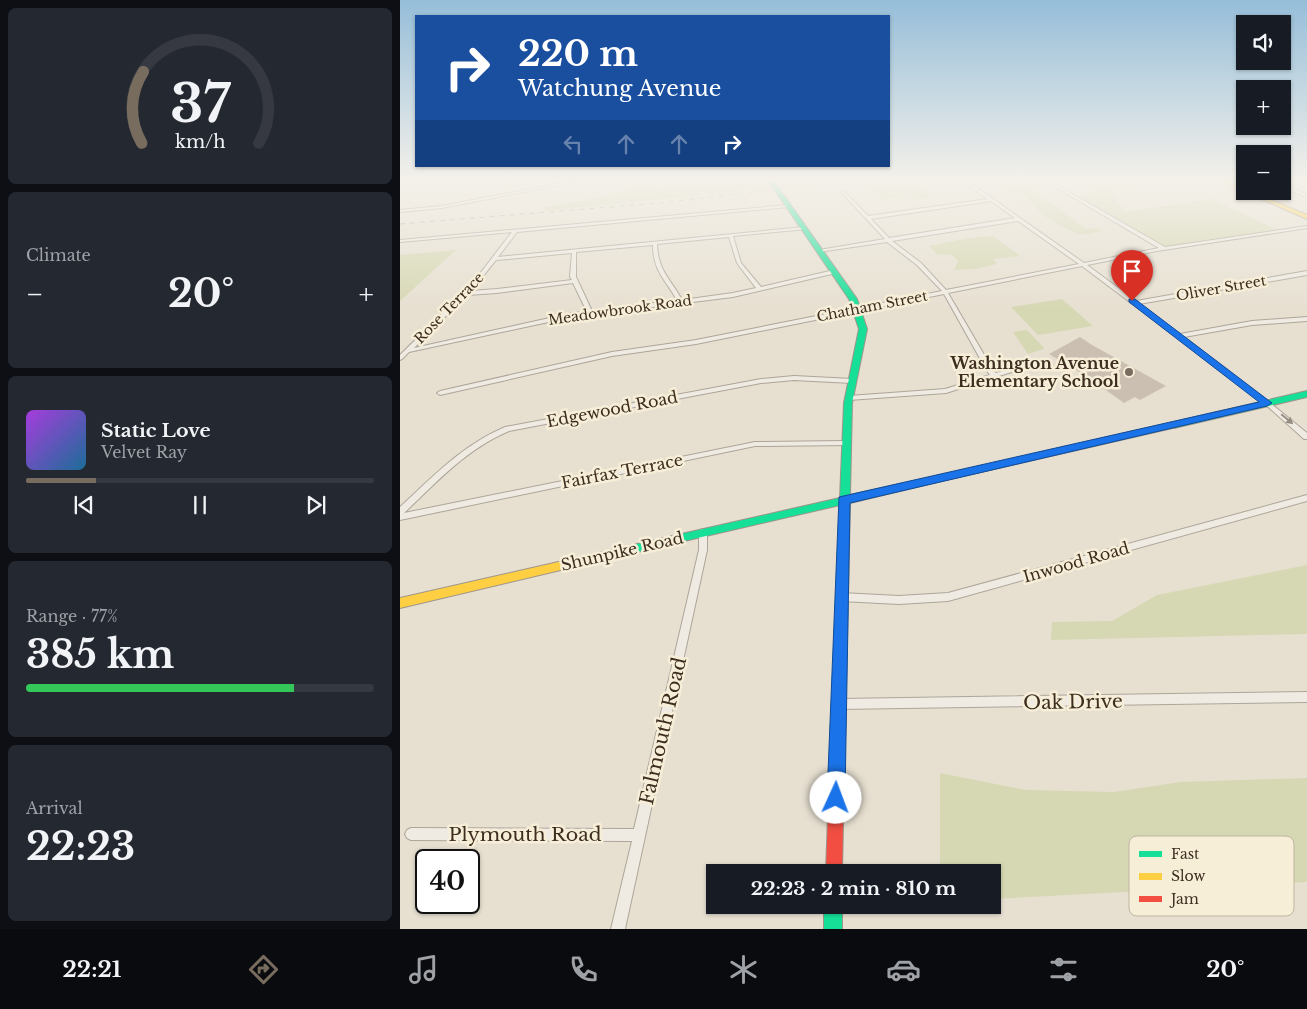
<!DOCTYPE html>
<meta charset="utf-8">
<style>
:root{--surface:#171b24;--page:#242831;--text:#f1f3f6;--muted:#9ea1a6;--line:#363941;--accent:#786c5e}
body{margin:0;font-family:"Libre Baskerville",serif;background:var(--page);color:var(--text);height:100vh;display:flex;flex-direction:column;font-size:19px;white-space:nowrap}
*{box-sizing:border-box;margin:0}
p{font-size:16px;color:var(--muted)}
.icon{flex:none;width:28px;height:28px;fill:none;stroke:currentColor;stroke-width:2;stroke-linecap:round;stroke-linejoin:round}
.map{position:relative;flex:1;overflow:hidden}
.drawer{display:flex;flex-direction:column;gap:8px;padding:8px;background:#0d0f14;width:400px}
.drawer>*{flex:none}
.hud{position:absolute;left:15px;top:15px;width:475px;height:152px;border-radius:0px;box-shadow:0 1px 4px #0004;background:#1a4fa0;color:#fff;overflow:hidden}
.tools{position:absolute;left:836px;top:15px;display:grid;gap:10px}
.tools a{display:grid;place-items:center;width:55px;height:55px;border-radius:0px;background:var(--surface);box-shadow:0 1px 4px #0004;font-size:25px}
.speed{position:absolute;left:15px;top:849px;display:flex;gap:10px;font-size:25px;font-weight:700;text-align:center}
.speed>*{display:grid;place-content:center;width:65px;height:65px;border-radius:50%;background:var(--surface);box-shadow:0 1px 4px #0004;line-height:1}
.speed .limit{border:2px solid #111;border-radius:8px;background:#fff;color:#111}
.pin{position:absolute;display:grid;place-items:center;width:42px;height:42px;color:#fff;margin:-51px -21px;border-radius:50% 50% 50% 0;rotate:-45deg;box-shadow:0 0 5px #0007}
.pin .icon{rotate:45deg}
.me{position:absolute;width:55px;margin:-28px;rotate:2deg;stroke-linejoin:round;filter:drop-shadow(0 0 4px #0008)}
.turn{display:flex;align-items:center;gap:18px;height:105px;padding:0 20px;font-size:22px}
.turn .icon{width:65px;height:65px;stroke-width:2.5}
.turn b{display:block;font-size:35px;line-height:42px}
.lanes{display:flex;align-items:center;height:48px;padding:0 20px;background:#0003;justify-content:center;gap:25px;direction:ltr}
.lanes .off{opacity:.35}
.big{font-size:38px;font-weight:700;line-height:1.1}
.drawer .card{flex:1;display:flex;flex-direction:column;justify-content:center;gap:8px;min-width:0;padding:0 18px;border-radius:8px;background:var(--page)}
.drawer .dial{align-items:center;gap:0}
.dial svg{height:130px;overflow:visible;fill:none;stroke:var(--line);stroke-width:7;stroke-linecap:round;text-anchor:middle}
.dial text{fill:var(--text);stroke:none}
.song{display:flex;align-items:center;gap:15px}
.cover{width:60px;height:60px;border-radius:8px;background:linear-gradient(135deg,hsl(280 70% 55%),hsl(200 70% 35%))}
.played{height:5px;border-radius:2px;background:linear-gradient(90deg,var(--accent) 20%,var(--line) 20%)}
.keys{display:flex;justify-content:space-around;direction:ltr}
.heat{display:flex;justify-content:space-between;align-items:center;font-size:28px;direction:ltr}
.charge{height:8px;border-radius:4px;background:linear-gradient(90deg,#34c759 77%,var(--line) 0)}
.trip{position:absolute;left:306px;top:864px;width:295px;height:50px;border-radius:0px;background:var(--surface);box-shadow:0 1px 4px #0004;font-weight:700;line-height:50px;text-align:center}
.tab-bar{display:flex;height:80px;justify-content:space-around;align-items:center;background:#090b0e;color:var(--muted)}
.tab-bar .icon{width:35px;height:35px}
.tab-bar .selected{color:var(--accent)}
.tab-bar b{font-size:22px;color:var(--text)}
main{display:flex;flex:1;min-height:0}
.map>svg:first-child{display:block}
</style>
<main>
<section class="drawer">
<div class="card dial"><svg viewBox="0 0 100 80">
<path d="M14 69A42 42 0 1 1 86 69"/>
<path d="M14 69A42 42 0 0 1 15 25" stroke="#786c5e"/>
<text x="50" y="56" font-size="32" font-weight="700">37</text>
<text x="50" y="72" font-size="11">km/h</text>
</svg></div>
<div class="card"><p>Climate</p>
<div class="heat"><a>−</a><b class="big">20°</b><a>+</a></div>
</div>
<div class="card">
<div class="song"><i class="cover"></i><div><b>Static Love</b><p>Velvet Ray</p></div></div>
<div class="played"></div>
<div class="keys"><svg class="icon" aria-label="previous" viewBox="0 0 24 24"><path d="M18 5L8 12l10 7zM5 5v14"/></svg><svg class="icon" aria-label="pause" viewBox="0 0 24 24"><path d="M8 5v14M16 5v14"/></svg><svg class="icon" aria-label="next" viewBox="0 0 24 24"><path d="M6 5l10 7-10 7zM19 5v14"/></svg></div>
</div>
<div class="card"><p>Range · 77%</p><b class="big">385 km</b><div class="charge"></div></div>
<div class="card"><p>Arrival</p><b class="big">22:23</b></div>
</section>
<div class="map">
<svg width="907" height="929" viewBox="0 0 907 929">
<rect width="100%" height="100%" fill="#e7e0d1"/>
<!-- green -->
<path fill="#d6d7b3" d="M 315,180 L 372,180 L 374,183 L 405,180 L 507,180 L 532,197 L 515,200 L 508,195 L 484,199 L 464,181 L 414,183 L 145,211 L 145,207 L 230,192 L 225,185 L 252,183 L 256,191 L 274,189 L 274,185 L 296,182 L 304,185 L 316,184 Z
M 595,180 C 613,180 627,185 642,197 L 639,199 L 647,200 L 686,229 L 697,228 L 703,231 L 681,235 L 667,229 L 642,215 L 623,194 L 612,192 Z
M 686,180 L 763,180 L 709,188 L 724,212 L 812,199 L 881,232 L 763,248 L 679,197 L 700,193 Z
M 593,236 L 620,256 L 593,259 L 597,264 L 576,269 L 554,270 L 558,261 L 552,255 L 537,254 L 529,246 L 568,238 Z
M 56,250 L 0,301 L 0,255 Z
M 662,299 L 693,326 L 638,335 L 611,307 Z
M 627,330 L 644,348 L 643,349 L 628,354 L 613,332 Z
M 907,565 L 907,634 L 651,640 L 652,622 L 712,621 L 757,595 Z
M 540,773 L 626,790 L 714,792 L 781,782 L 907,778 L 907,882 L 593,899 L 592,872 L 540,872 Z"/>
<!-- building -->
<path fill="#cbbfb2" d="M 680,337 L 692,345 L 766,386 L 740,400 L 735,397 L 724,403 L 703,388 L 700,389 L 689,383 L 694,381 L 649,354 Z"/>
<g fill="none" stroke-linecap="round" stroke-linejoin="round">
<!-- street casing -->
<g stroke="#ada599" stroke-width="2">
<path id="street" d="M 176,180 L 185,180 L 42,208 L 0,212 L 0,210 L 42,206 Z
M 561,180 L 566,180 L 684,263 L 759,248 L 643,180 L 648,180 L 765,247 L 907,226 L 907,228 L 757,251 L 687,265 L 736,301 L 907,271 L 907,275 L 739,304 L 780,334 L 852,321 L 907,317 L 907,321 L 852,325 L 784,337 L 869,402 L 907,433 L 907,439 L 904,439 L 865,404 L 682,266 L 548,293 L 593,370 L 596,373 L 635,361 L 638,363 L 637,364 L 546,393 L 449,400 L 446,398 L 449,396 L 545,389 L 590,375 L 587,371 L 544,294 L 296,344 L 212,356 L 40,395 L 37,393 L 40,391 L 212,352 L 296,340 L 542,291 L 517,265 L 487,242 L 419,252 L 417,251 L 419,250 L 485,239 L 442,193 L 442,191 L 444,191 L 468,216 L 588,199 ZM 591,201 L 615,218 L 489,238 L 471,219 ZM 618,221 L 679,264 L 546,290 L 521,263 L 492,241 Z
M 882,184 L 906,194 L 907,195 L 904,196 L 882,187 Z
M 388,205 L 390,206 L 389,207 L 117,232 L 98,257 L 404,227 L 406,227 L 406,229 L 333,236 L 341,263 L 361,287 L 434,270 L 436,271 L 436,273 L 333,297 L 172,317 L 9,352 L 2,359 L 0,360 L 0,355 L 72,284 L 112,232 L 0,242 L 0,240 ZM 329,237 L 337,263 L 356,288 L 333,293 L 282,300 C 270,278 258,271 257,244 ZM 253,245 C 253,271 265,279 277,300 L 192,311 L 176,277 L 176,252 ZM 172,253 L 170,277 L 172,280 L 97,289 L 71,291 L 96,260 ZM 173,283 L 187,312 L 172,313 L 14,348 L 67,295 L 97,293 Z
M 394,376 L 452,379 L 455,381 L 452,383 L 394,380 L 361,383 L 109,431 C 66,449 37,482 4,513 L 355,442 L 446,441 L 449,441 L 450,443 L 449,445 L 355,446 L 0,520 L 0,507 C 34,476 61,446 105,427 L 361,379 Z
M 907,495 L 907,501 L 548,601 L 499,604 L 441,601 L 438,600 L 436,597 L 438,594 L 441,593 L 499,596 L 548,593 Z
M 303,529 L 306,530 L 307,532 L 307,550 L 225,929 L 211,929 L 232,841 L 11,840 L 7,838 L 5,834 L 7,830 L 11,828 L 234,829 L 299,550 L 299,532 L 300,530 Z
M 907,692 L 907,702 L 439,709 L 435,707 L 434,704 L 435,701 L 439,699 Z"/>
</g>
<!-- fast casing -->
<g stroke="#9c958a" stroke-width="2">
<path id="fast" d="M 368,180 L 373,180 L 457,299 L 467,329 L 452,403 L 450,495 L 537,476 L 542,479 L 537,482 L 450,503 L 445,732 L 443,737 L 438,739 L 433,737 L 431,732 L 440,505 L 224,555 L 220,554 L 218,551 L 220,548 L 224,547 L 440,498 L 444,403 L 459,329 L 449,299 Z
M 907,391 L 907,397 L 774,428 L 769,425 L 774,422 Z
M 424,905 L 442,905 L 442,929 L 424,929 Z"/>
</g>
<!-- slow casing -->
<g stroke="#9c958a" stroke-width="2">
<path id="slow" d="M 818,180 L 825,180 L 845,189 L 845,191 L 851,191 L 907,215 L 907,219 Z
M 774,422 L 779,425 L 777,427 L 537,482 L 532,479 L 537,476 Z
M 224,547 L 228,548 L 230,551 L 228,554 L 0,608 L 0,598 Z"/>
</g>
<!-- jam casing -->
<g stroke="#9c958a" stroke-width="2">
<path id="jam" d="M 438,725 L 443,727 L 445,732 L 442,872 L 426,872 L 431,732 L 433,727 Z"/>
</g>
<!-- street -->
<use href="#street" fill="#efebe3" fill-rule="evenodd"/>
<!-- fast -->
<use href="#fast" fill="#16e098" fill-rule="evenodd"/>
<!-- slow -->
<use href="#slow" fill="#ffcf43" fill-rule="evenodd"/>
<!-- jam -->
<use href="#jam" fill="#f24e42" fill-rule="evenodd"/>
<!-- rail -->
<path stroke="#afaaa2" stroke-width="1" stroke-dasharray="5 5" stroke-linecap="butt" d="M 0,224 L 260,203 L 456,180"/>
</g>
<!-- one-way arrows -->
<defs><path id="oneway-solid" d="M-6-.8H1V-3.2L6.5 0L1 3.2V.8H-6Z" transform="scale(1.25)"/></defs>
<use fill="#968c82" href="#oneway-solid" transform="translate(887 419) rotate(40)"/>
<!-- sky -->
<linearGradient id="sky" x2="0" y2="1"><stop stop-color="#96bed9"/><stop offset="0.58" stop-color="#f4f1ea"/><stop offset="1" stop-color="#f4f1ea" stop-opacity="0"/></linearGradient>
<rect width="907" height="310" fill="url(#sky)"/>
<!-- route -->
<path fill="#1a73e8" stroke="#114b97" d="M 729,299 L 735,299 L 872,403 L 867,406 L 450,503 L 445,798 L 442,804 L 436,806 L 430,804 L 427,798 L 439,497 L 859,402 L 729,302 Z"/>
<!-- markers -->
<circle fill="#786c5e" stroke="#f7eed8" stroke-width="2" cx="729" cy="372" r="5"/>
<g text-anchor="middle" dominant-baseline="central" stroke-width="5" stroke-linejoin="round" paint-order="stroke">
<!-- far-street labels -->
<g font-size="14" fill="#3d2e20" stroke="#f7eed8">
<text transform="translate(821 288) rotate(-10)">Oliver Street</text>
<text transform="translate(472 306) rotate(-11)">Chatham Street</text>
<text transform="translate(49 308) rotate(-46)">Rose Terrace</text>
<text transform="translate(220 310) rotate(-8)">Meadowbrook Road</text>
</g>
<!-- poi labels -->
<g font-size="16" font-weight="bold" fill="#3d2e20" stroke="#f7eed8" text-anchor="end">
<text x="719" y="363">Washington Avenue<tspan x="719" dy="18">Elementary School</tspan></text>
</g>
<!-- street labels -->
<g font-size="16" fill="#3d2e20" stroke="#f7eed8">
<text transform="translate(212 409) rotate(-11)">Edgewood Road</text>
<text transform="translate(222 471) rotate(-11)">Fairfax Terrace</text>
<text transform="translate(222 551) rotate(-13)">Shunpike Road</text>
<text transform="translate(676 562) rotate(-16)">Inwood Road</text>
</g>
<!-- near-street labels -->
<g font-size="19" fill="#3d2e20" stroke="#f7eed8">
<text transform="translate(673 702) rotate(-1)">Oak Drive</text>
<text transform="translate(263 731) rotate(-77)">Falmouth Road</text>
<text x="125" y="834">Plymouth Road</text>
</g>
</g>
<!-- legend -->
<rect x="729" y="836" width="165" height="80" rx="8" fill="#f7eed8" stroke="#bfb4a1" stroke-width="1"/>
<rect x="739" y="851" width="23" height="6" fill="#16e098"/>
<rect x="739" y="873" width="23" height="7" fill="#ffcf43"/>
<rect x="739" y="896" width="23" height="6" fill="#f24e42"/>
<g font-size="14" fill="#3d2e20">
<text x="771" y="859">Fast</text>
<text x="771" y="881">Slow</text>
<text x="771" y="904">Jam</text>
</g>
</svg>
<div class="tools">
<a><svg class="icon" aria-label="sound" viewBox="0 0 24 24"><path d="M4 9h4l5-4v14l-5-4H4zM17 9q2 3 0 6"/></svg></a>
<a>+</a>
<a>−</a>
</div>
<div class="speed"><div class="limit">40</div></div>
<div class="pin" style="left:732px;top:301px;background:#d93025"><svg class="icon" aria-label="arrive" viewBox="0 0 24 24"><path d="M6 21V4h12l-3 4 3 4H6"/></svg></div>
<svg class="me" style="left:436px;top:798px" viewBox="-20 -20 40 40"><circle r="19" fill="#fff"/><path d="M0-13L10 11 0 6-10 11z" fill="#1a73e8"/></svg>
<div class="trip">22:23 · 2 min · 810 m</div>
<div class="hud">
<div class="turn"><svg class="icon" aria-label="right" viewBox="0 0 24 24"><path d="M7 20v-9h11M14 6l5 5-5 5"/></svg><div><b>220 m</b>Watchung Avenue</div></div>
<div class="lanes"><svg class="icon off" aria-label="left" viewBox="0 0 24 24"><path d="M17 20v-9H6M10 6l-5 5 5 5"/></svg><svg class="icon off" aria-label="ahead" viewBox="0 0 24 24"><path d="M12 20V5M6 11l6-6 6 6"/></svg><svg class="icon off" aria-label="ahead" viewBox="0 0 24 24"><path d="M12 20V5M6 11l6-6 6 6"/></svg><svg class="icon" aria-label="right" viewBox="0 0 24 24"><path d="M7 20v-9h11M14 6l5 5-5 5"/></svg></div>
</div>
</div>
</main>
<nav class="tab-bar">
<b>22:21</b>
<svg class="icon selected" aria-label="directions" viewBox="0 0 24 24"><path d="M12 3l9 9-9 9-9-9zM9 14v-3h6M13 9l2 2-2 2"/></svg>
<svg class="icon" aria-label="music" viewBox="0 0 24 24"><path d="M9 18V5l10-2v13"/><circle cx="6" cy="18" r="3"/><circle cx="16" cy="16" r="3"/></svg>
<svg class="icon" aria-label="phone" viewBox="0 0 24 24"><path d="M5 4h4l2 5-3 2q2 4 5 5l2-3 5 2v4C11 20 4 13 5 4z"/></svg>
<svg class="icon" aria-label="climate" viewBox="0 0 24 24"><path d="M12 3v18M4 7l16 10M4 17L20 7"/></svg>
<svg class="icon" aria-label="car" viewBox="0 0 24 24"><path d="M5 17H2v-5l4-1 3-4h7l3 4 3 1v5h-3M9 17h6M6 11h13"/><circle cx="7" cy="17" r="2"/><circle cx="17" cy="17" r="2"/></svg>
<svg class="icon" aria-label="filters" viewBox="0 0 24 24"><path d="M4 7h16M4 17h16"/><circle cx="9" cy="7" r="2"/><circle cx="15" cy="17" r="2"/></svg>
<b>20°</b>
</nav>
